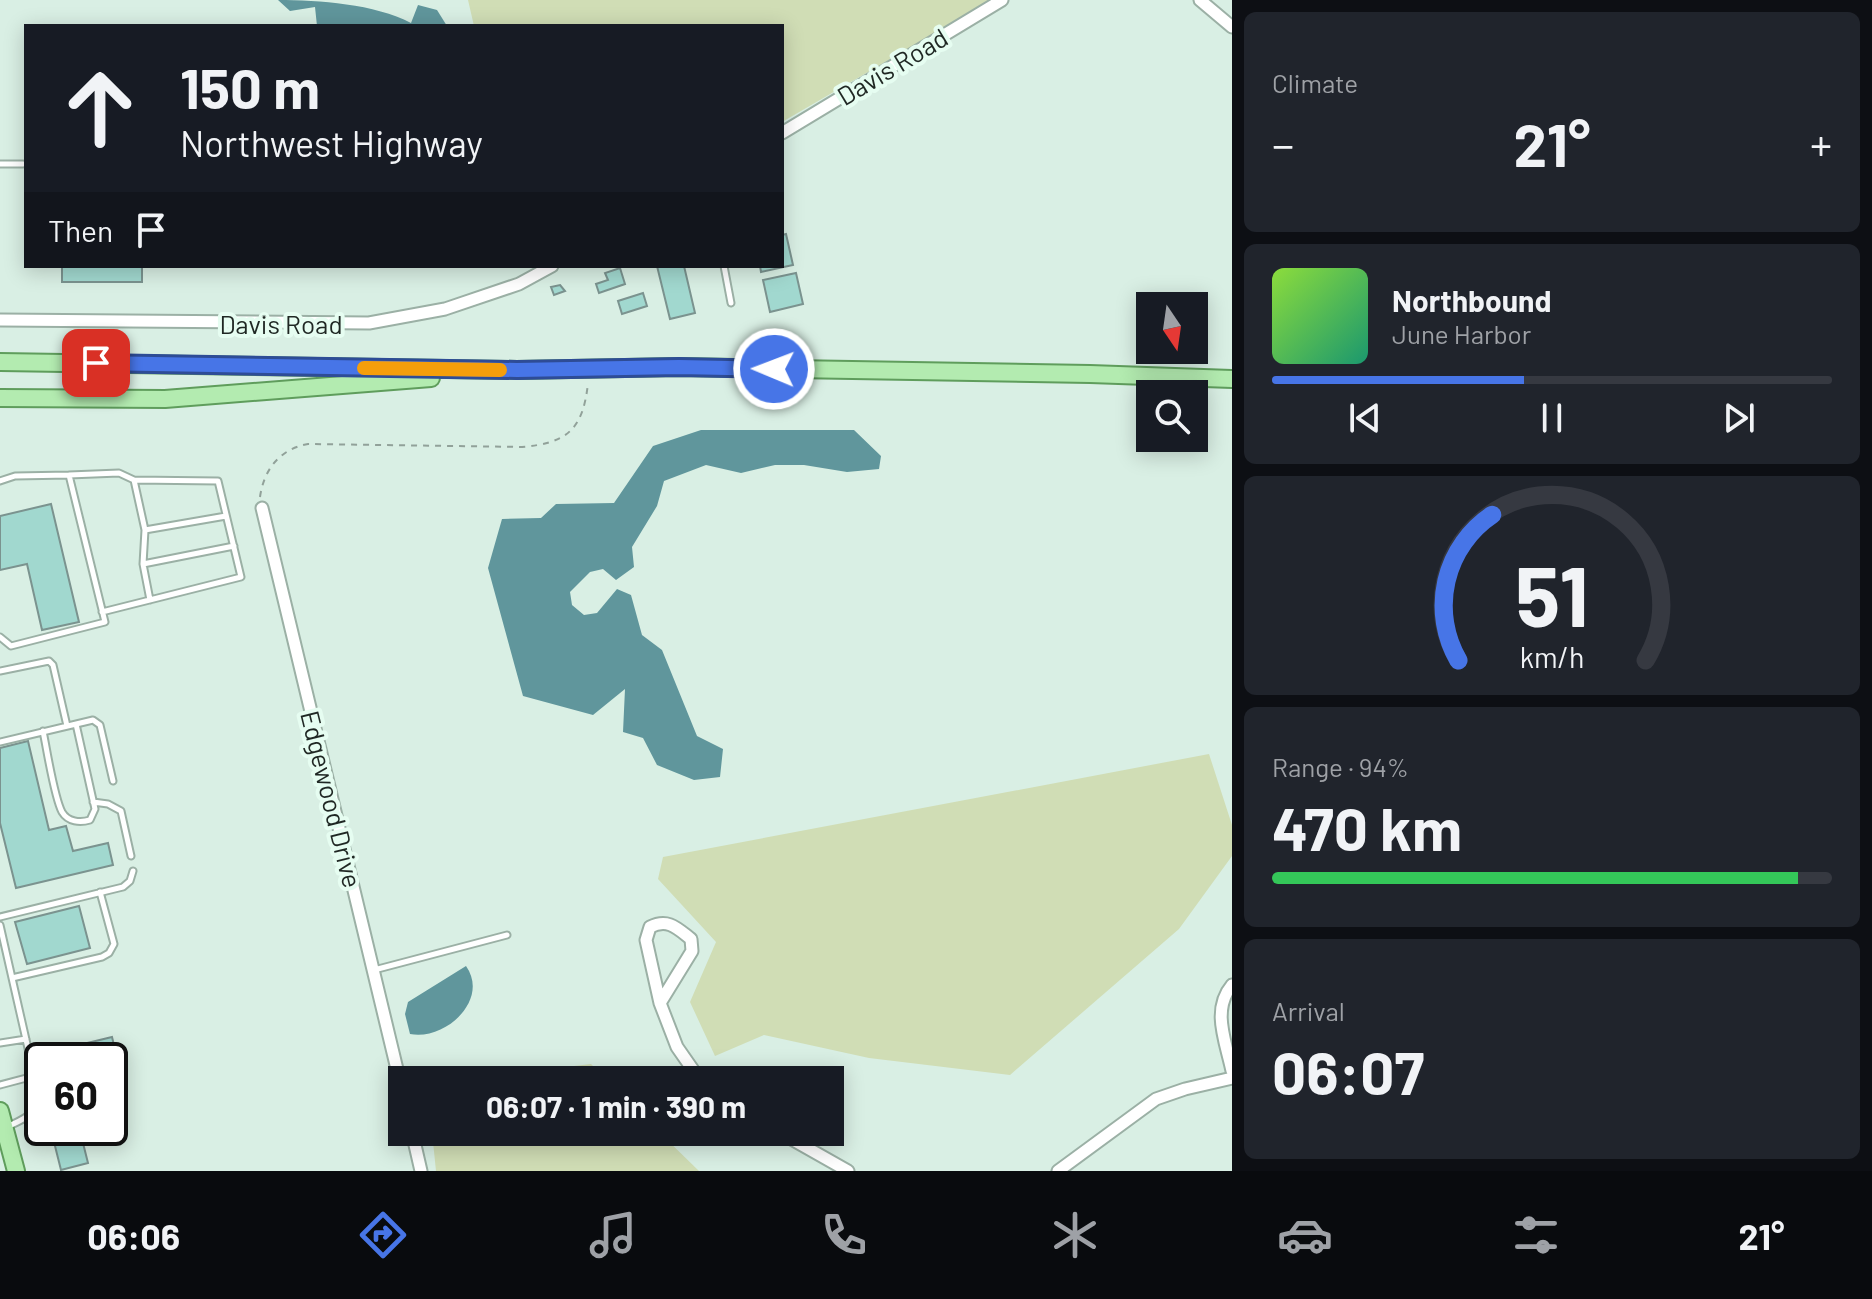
<!DOCTYPE html>
<meta charset="utf-8">
<style>
:root{--surface:#171b24;--page:#20242c;--text:#f1f3f6;--muted:#9ea1a6;--line:#363941;--accent:#4775e7}
body{margin:0;font-family:Barlow,sans-serif;background:var(--page);color:var(--text);height:100vh;display:flex;flex-direction:column;font-size:30px;white-space:nowrap}
*{box-sizing:border-box;margin:0}
p{font-size:26px;color:var(--muted)}
.icon{flex:none;width:44px;height:44px;fill:none;stroke:currentColor;stroke-width:2;stroke-linecap:round;stroke-linejoin:round}
.map{position:relative;flex:1;overflow:hidden}
.sheet{display:flex;flex-direction:column;gap:12px;padding:12px;background:#0d0f14;width:640px}
.sheet>*{flex:none}
.banner{position:absolute;left:24px;top:24px;width:760px;height:244px;border-radius:0px;box-shadow:0 4px 20px #0003;background:#171b24;color:var(--text);overflow:hidden}
.needle{width:52px;rotate:167deg}
.fabs{position:absolute;left:1136px;top:292px;display:grid;gap:16px}
.fabs a{display:grid;place-items:center;width:72px;height:72px;border-radius:0px;background:var(--surface);box-shadow:0 4px 20px #0003;font-size:40px}
.speed{position:absolute;left:24px;top:1042px;display:flex;gap:16px;font-size:40px;font-weight:700;text-align:center}
.speed>*{display:grid;place-content:center;width:104px;height:104px;border-radius:50%;background:var(--surface);box-shadow:0 4px 20px #0003;line-height:1}
.speed .limit{border:4px solid #111;border-radius:12px;background:#fff;color:#111}
.pin{position:absolute;display:grid;place-items:center;width:68px;height:68px;color:#fff;margin:-34px;border-radius:16px;box-shadow:0 4px 12px #0006}
.me{position:absolute;width:88px;margin:-44px;rotate:271deg;stroke-linejoin:round;filter:drop-shadow(0 0 6px #0008)}
.turn{display:flex;align-items:center;gap:28px;height:168px;padding:0 24px;font-size:36px}
.turn .icon{width:104px;height:104px;stroke-width:2.5}
.turn b{display:block;font-size:56px;line-height:68px}
.then{display:flex;align-items:center;height:76px;padding:0 24px;background:#0003;gap:16px;font-size:30px}
.big{font-size:60px;font-weight:700;line-height:1.1}
.sheet .widget{flex:1;display:flex;flex-direction:column;justify-content:center;gap:12px;min-width:0;padding:0 28px;border-radius:12px;background:var(--page)}
.sheet .dial{align-items:center;gap:0}
.dial svg{height:208px;overflow:visible;fill:none;stroke:var(--line);stroke-width:7;stroke-linecap:round;text-anchor:middle}
.dial text{fill:var(--text);stroke:none}
.song{display:flex;align-items:center;gap:24px}
.cover{width:96px;height:96px;border-radius:12px;background:linear-gradient(135deg,hsl(90 70% 55%),hsl(160 70% 35%))}
.played{height:8px;border-radius:4px;background:linear-gradient(90deg,var(--accent) 45%,var(--line) 45%)}
.keys{display:flex;justify-content:space-around;direction:ltr}
.heat{display:flex;justify-content:space-between;align-items:center;font-size:44px;direction:ltr}
.charge{height:12px;border-radius:6px;background:linear-gradient(90deg,#34c759 94%,var(--line) 0)}
.trip{position:absolute;left:388px;top:1066px;width:456px;height:80px;border-radius:0px;background:var(--surface);box-shadow:0 4px 20px #0003;font-weight:700;line-height:80px;text-align:center}
.tabs{display:flex;height:128px;justify-content:space-around;align-items:center;background:#090b0e;color:var(--muted)}
.tabs .icon{width:56px;height:56px}
.tabs .selected{color:var(--accent)}
.tabs b{font-size:36px;color:var(--text)}
main{display:flex;flex:1;min-height:0}
.map>svg:first-child{display:block}
</style>
<main>
<div class="map">
<svg width="1232" height="1171" viewBox="0 0 1232 1171">
<rect width="100%" height="100%" fill="#d9efe4"/>
<!-- green -->
<path fill="#d0ddb5" d="M 468,0 L 992,0 L 782,122 L 782,26 L 474,26 Z
M 1209,754 L 1232,825 L 1232,856 L 1179,929 L 1010,1075 L 869,1058 L 764,1035 L 715,1056 L 690,1002 L 716,942 L 658,879 L 663,857 Z
M 591,1064 L 607,1080 L 482,1080 L 497,1075 Z
M 432,1132 L 659,1132 L 699,1171 L 436,1171 Z"/>
<!-- water -->
<path fill="#60969c" d="M 278,0 C 319,0 375,4 411,23 L 418,5 L 437,10 L 447,26 L 317,26 L 315,7 L 290,11 Z
M 701,430 L 854,430 L 881,456 L 879,469 L 847,472 L 804,465 L 775,465 L 741,473 L 706,465 L 664,481 L 657,506 L 632,547 L 634,567 L 616,580 L 603,569 L 590,572 L 570,592 L 572,605 L 584,615 L 597,613 L 617,589 L 631,595 L 642,635 L 662,650 L 697,736 L 723,749 L 720,777 L 694,780 L 657,765 L 643,738 L 623,732 L 625,689 L 593,715 L 523,696 L 488,568 L 502,519 L 541,518 L 556,504 L 614,503 L 653,446 Z
M 466,966 C 490,1000 445,1041 410,1034 L 405,1014 L 408,1002 Z"/>
<!-- building -->
<path fill="#a1d8cf" stroke="#7b938f" stroke-width="2" d="M 786,234 L 793,265 L 761,272 L 760,266 L 782,266 L 782,235 Z
M 62,266 L 142,266 L 142,282 L 62,282 Z
M 657,266 L 684,266 L 695,313 L 670,319 Z
M 620,268 L 625,284 L 599,293 L 596,284 L 608,280 L 605,273 Z
M 796,273 L 803,304 L 770,312 L 763,280 Z
M 560,285 L 565,291 L 554,295 L 551,287 Z
M 643,293 L 647,306 L 622,314 L 618,301 Z
M 51,504 L 79,622 L 42,630 L 27,564 L 0,570 L 0,516 Z
M 28,741 L 49,830 L 66,826 L 73,851 L 108,843 L 113,865 L 16,888 L 0,823 L 0,748 Z
M 79,906 L 90,948 L 27,964 L 15,922 Z
M 112,1037 L 122,1078 L 110,1081 L 110,1060 L 52,1060 L 50,1052 Z
M 80,1131 L 88,1163 L 61,1170 L 53,1138 Z"/>
<g fill="none" stroke-linecap="round" stroke-linejoin="round">
<!-- service casing -->
<g stroke="#9bb0a5" stroke-width="9">
<path id="service" d="M 0,164 L 23,164
M 724,266 L 731,303
M 69,475 L 119,473 L 134,480 L 218,481 L 241,577 L 102,612
M 134,480 L 145,530 L 143,564
M 0,481 L 15,476 L 69,475 L 105,622 L 11,646 L 0,637
M 145,530 L 226,516
M 150,600 L 143,564 L 234,546
M 0,671 L 49,661 L 53,665 L 67,726
M 43,731 C 47,750 54,797 62,812 C 68,822 80,823 90,820 L 95,809 L 76,724
M 0,742 L 93,720 L 100,725 L 113,781
M 93,802 L 108,804 L 121,811 L 131,856
M 0,917 L 123,887 L 130,881 L 133,871
M 0,925 L 12,978 L 102,957 L 109,953 L 114,944 L 100,892
M 374,970 L 507,935
M 0,1043 L 26,1039
M 0,1085 L 34,1076
M 9,1126 C 32,1115 35,1115 37,1088 L 12,978"/>
</g>
<!-- minor casing -->
<g stroke="#9bb0a5" stroke-width="15">
<path id="minor" d="M 1200,0 L 1232,27
M 782,133 L 1002,0
M 0,320 L 369,323 L 445,309 L 519,284 L 552,266
M 262,508 L 402,1090
M 1232,985 C 1211,1010 1226,1042 1232,1071
M 660,1003 L 692,951 L 691,939 C 677,928 668,918 650,927 L 646,940 L 660,1003 L 677,1047 L 700,1080
M 412,1132 L 421,1171
M 779,1132 L 848,1171
M 1058,1171 L 1156,1099 L 1185,1089 L 1232,1078"/>
</g>
<!-- primary casing -->
<g stroke="#5f9d5c" stroke-width="20">
<path id="primary" d="M 0,362 L 517,370 L 679,367 L 1090,374 L 1232,379
M 0,398 L 165,399 L 431,378
M 0,1111 L 16,1171"/>
</g>
<!-- path -->
<path stroke="#91a199" stroke-width="2" stroke-dasharray="6 6" stroke-linecap="butt" d="M 260,497 C 264,469 280,449 308,444 L 522,447 C 568,443 583,429 588,383"/>
<!-- service -->
<use href="#service" stroke="#fff" stroke-width="5"/>
<!-- minor -->
<use href="#minor" stroke="#fff" stroke-width="11"/>
<!-- primary -->
<use href="#primary" stroke="#b3ebb0" stroke-width="16"/>
</g>
<g fill="none" stroke-linecap="round" stroke-linejoin="round">
<!-- route casing -->
<g stroke="#2e4c96" stroke-width="20">
<path id="route" d="M 96,363 L 517,370 L 679,367 L 774,369"/>
</g>
<!-- route -->
<use href="#route" stroke="#4775e7" stroke-width="14"/>
<!-- slow -->
<path stroke="#f59e0b" stroke-width="14" d="M 364,368 L 500,370"/>
</g>
<g text-anchor="middle" dominant-baseline="central" stroke-width="8" stroke-linejoin="round" paint-order="stroke">
<!-- street labels -->
<g font-size="26" fill="#1f2723" stroke="#e6fdf1">
<text transform="translate(892 66) rotate(-31)">Davis Road</text>
<text x="281" y="323">Davis Road</text>
<text transform="translate(332 799) rotate(76)">Edgewood Drive</text>
</g>
</g>
</svg>
<div class="fabs">
<a><svg class="needle" viewBox="-14 -14 28 28"><path d="M0-13l5 13h-10z" fill="#e53935"/><path d="M0 13l5-13h-10z" fill="#9ea1a6"/></svg></a>
<a><svg class="icon" aria-label="search" viewBox="0 0 24 24"><circle cx="10" cy="10" r="6"/><path d="M15 15l6 6"/></svg></a>
</div>
<div class="speed"><div class="limit">60</div></div>
<div class="pin" style="left:96px;top:363px;background:#d93025"><svg class="icon" aria-label="arrive" viewBox="0 0 24 24"><path d="M6 21V4h12l-3 4 3 4H6"/></svg></div>
<svg class="me" style="left:774px;top:369px" viewBox="-20 -20 40 40"><circle r="17" fill="#4775e7" stroke="#fff" stroke-width="3"/><path d="M0-11L8 9 0 5-8 9z" fill="#fff"/></svg>
<div class="trip">06:07 · 1 min · 390 m</div>
<div class="banner">
<div class="turn"><svg class="icon" aria-label="ahead" viewBox="0 0 24 24"><path d="M12 20V5M6 11l6-6 6 6"/></svg><div><b>150 m</b>Northwest Highway</div></div>
<div class="then">Then<svg class="icon" aria-label="arrive" viewBox="0 0 24 24"><path d="M6 21V4h12l-3 4 3 4H6"/></svg></div>
</div>
</div>
<section class="sheet">
<div class="widget"><p>Climate</p>
<div class="heat"><a>−</a><b class="big">21°</b><a>+</a></div>
</div>
<div class="widget">
<div class="song"><i class="cover"></i><div><b>Northbound</b><p>June Harbor</p></div></div>
<div class="played"></div>
<div class="keys"><svg class="icon" aria-label="previous" viewBox="0 0 24 24"><path d="M18 5L8 12l10 7zM5 5v14"/></svg><svg class="icon" aria-label="pause" viewBox="0 0 24 24"><path d="M8 5v14M16 5v14"/></svg><svg class="icon" aria-label="next" viewBox="0 0 24 24"><path d="M6 5l10 7-10 7zM19 5v14"/></svg></div>
</div>
<div class="widget dial"><svg viewBox="0 0 100 80">
<path d="M14 69A42 42 0 1 1 86 69"/>
<path d="M14 69A42 42 0 0 1 27 13" stroke="#4775e7"/>
<text x="50" y="56" font-size="32" font-weight="700">51</text>
<text x="50" y="72" font-size="11">km/h</text>
</svg></div>
<div class="widget"><p>Range · 94%</p><b class="big">470 km</b><div class="charge"></div></div>
<div class="widget"><p>Arrival</p><b class="big">06:07</b></div>
</section>
</main>
<nav class="tabs">
<b>06:06</b>
<svg class="icon selected" aria-label="directions" viewBox="0 0 24 24"><path d="M12 3l9 9-9 9-9-9zM9 14v-3h6M13 9l2 2-2 2"/></svg>
<svg class="icon" aria-label="music" viewBox="0 0 24 24"><path d="M9 18V5l10-2v13"/><circle cx="6" cy="18" r="3"/><circle cx="16" cy="16" r="3"/></svg>
<svg class="icon" aria-label="phone" viewBox="0 0 24 24"><path d="M5 4h4l2 5-3 2q2 4 5 5l2-3 5 2v4C11 20 4 13 5 4z"/></svg>
<svg class="icon" aria-label="climate" viewBox="0 0 24 24"><path d="M12 3v18M4 7l16 10M4 17L20 7"/></svg>
<svg class="icon" aria-label="car" viewBox="0 0 24 24"><path d="M5 17H2v-5l4-1 3-4h7l3 4 3 1v5h-3M9 17h6M6 11h13"/><circle cx="7" cy="17" r="2"/><circle cx="17" cy="17" r="2"/></svg>
<svg class="icon" aria-label="filters" viewBox="0 0 24 24"><path d="M4 7h16M4 17h16"/><circle cx="9" cy="7" r="2"/><circle cx="15" cy="17" r="2"/></svg>
<b>21°</b>
</nav>
